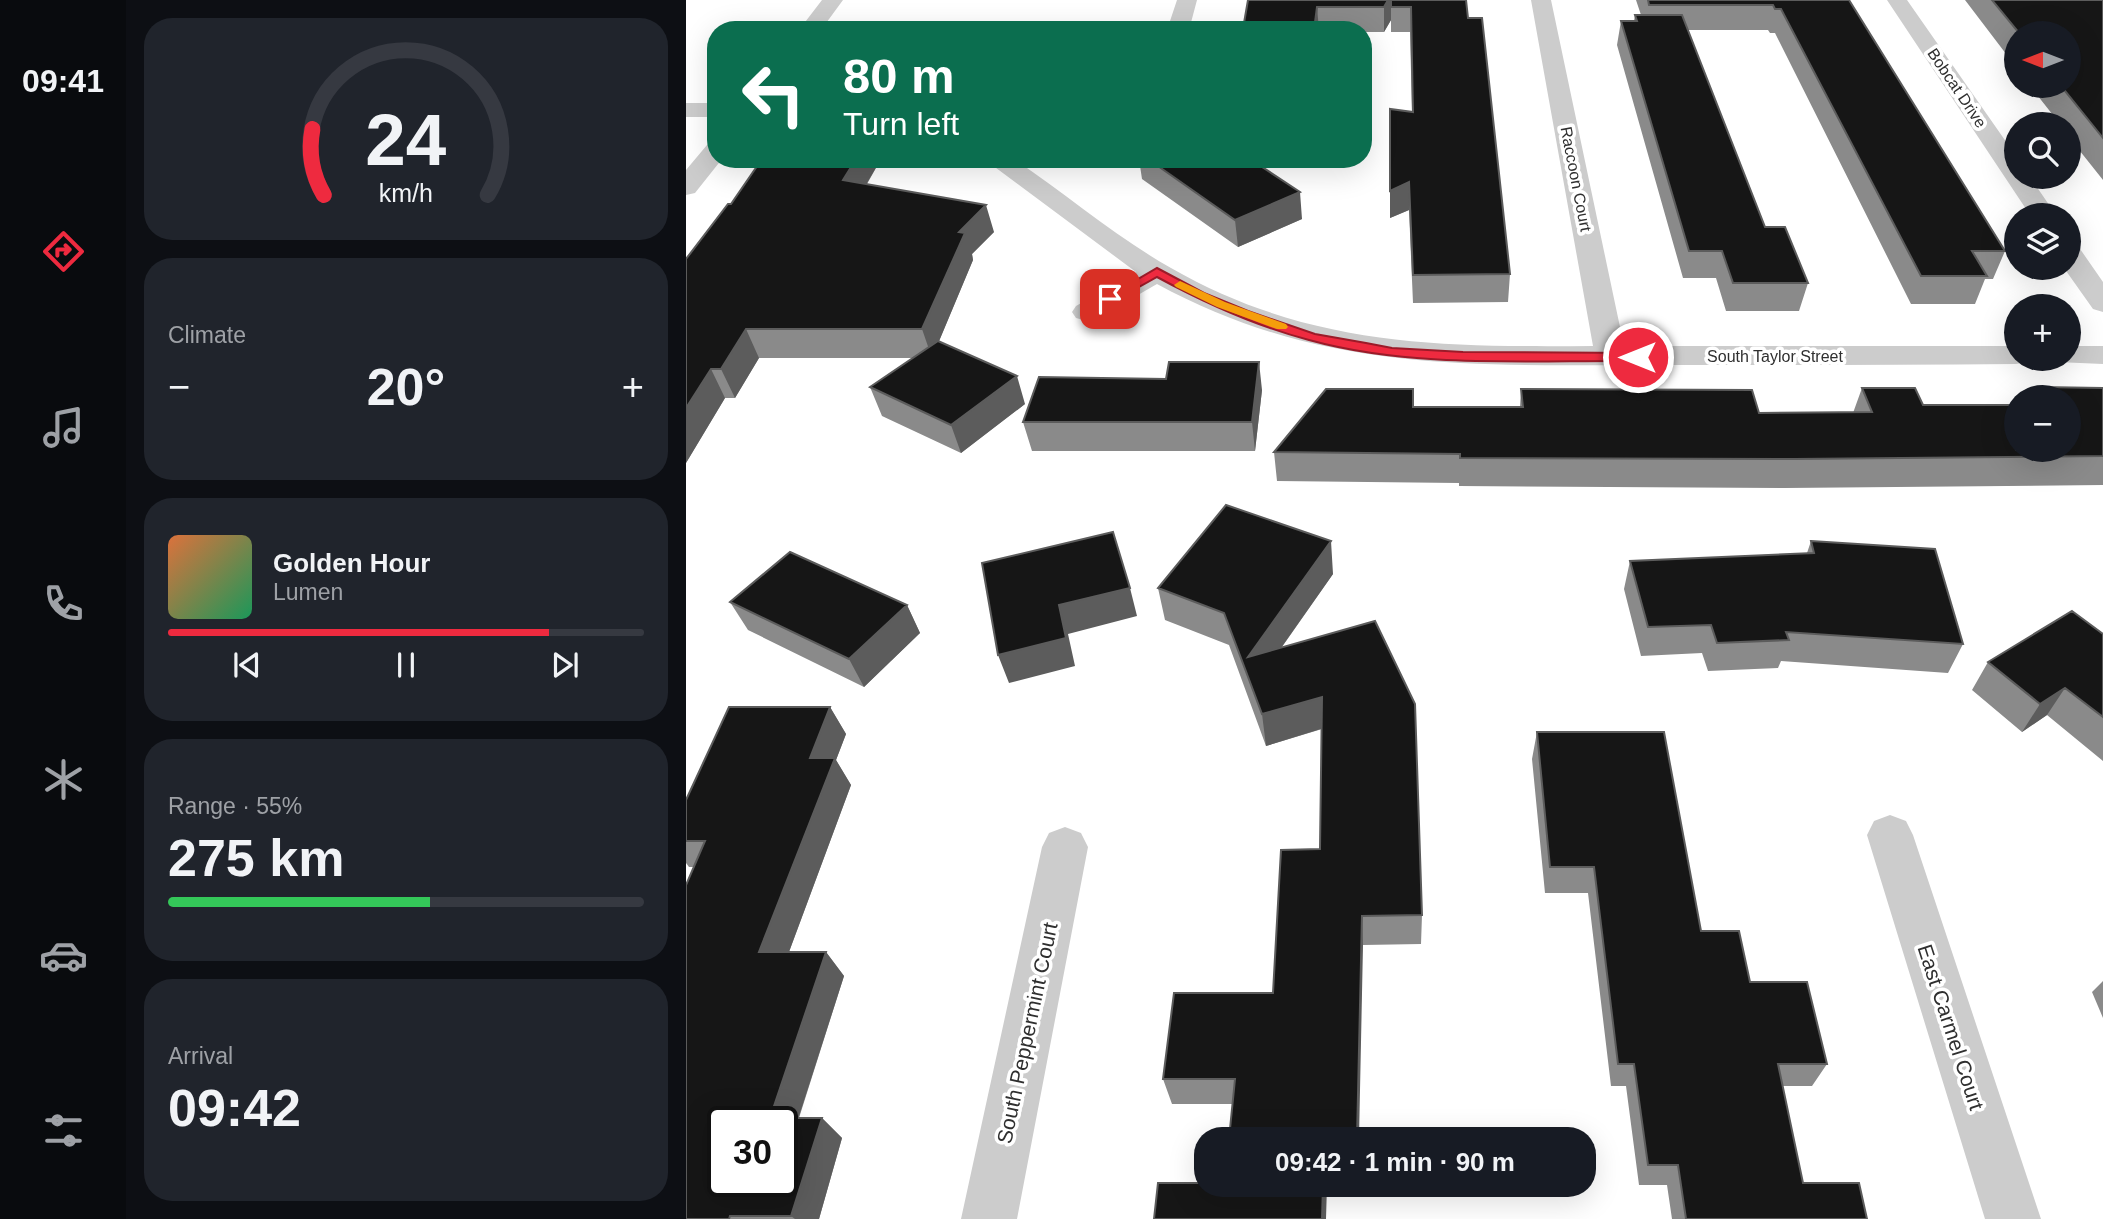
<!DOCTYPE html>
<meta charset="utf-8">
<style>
:root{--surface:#171b24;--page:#20242c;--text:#f1f3f6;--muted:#9ea1a6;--line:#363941;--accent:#ee2a3f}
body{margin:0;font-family:Arial,sans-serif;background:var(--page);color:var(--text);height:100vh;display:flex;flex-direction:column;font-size:26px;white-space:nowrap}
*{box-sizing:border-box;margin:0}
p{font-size:23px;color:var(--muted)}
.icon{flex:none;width:38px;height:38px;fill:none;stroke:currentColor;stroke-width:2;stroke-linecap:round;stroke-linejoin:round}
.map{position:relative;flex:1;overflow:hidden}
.drawer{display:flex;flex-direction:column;gap:18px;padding:18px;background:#0d0f14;width:560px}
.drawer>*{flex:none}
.guide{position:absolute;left:21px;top:21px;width:665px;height:147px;border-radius:28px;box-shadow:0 7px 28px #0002;background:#0b6e4f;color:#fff;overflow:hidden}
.needle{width:46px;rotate:270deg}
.tools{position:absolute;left:1318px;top:21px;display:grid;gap:14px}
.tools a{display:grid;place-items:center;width:77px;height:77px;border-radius:50%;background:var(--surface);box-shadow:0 7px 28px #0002;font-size:35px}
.speed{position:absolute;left:21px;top:1106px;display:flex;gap:14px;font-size:35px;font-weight:700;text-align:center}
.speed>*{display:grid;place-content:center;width:91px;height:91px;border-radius:50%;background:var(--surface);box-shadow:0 7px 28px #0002;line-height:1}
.speed .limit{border:4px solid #111;border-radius:10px;background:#fff;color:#111}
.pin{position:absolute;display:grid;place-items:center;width:60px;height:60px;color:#fff;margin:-30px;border-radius:14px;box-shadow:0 4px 10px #0006}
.me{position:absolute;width:77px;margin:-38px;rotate:270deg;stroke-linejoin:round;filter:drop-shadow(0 0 5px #0008)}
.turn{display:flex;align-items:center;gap:24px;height:147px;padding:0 21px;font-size:32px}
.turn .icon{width:91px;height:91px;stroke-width:2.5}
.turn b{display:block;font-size:49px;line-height:60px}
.big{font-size:52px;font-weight:700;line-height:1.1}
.drawer .tile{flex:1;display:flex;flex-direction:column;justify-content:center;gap:10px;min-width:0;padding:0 24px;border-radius:28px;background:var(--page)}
.drawer .dial{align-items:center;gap:0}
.dial svg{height:182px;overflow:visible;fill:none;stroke:var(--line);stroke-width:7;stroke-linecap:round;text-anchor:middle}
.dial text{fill:var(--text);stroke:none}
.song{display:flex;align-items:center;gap:21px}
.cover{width:84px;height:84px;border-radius:10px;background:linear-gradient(135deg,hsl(20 70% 55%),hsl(150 70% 35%))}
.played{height:7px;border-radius:4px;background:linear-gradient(90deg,var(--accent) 80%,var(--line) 80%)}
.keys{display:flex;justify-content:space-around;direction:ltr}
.heat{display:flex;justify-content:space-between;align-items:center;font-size:38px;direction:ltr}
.charge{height:10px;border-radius:5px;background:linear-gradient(90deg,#34c759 55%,var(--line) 0)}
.trip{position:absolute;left:508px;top:1127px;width:402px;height:70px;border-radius:28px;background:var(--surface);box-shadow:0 7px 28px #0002;font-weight:700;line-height:70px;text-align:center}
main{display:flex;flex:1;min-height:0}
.dock{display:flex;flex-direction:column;width:126px;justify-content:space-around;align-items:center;background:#090b0e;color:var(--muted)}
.dock .icon{width:49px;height:49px}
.dock .on{color:var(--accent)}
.dock b{font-size:32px;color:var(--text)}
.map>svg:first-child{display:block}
</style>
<main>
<nav class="dock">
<b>09:41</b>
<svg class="icon on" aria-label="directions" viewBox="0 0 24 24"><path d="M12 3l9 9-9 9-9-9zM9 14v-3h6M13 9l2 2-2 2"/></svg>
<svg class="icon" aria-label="music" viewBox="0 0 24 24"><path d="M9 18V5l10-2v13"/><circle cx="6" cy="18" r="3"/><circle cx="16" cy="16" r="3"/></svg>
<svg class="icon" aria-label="phone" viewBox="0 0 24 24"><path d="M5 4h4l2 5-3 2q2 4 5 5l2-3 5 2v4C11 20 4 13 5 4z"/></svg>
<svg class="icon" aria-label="climate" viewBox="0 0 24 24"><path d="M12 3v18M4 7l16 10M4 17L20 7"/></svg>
<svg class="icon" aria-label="car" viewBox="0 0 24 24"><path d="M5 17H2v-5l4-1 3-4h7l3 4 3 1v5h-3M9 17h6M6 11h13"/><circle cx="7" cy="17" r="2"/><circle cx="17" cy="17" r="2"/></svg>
<svg class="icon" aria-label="filters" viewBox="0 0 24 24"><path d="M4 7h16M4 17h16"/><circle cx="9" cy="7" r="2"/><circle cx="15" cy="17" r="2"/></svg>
</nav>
<section class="drawer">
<div class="tile dial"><svg viewBox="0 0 100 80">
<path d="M14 69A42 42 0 1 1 86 69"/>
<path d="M14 69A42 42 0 0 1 9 40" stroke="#ee2a3f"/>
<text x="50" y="56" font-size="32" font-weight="700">24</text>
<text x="50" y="72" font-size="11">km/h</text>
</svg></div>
<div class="tile"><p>Climate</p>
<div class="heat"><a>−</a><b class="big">20°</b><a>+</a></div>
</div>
<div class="tile">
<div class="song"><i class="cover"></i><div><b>Golden Hour</b><p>Lumen</p></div></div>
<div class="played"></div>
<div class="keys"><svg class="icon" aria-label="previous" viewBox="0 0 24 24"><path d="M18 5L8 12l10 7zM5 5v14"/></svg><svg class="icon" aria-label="pause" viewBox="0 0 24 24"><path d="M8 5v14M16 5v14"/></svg><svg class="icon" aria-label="next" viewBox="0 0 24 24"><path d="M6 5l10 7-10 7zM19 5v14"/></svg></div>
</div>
<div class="tile"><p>Range · 55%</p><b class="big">275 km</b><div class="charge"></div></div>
<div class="tile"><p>Arrival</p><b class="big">09:42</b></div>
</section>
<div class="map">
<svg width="1417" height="1219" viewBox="0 0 1417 1219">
<rect width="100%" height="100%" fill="#fff"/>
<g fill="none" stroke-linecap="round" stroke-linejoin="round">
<!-- minor -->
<path fill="#ccc" fill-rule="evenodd" d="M 136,0 L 157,0 L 135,30 L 113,30 Z
M 491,0 L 511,0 L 503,30 L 481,30 Z
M 845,0 L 865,0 L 938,346 L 1330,346 L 1330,359 L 1343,359 L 1341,362 L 1330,364 C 1212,365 1094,365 975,365 C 793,365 638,375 471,284 L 412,318 L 401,321 L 390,318 L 386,312 L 390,306 L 450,272 L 298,159 L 328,159 C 381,195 430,237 485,268 C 623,347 754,347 907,346 Z
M 1201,0 L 1221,0 L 1330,156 L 1330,177 L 1344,177 L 1370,215 L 1344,215 Z
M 0,103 L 30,103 L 30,117 L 0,117 Z
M 30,142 L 30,159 L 36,159 L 9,193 L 0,195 L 0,170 L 21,145 Z
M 1382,244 L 1392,246 L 1417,282 L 1417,312 L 1407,309 L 1378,268 L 1382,268 Z
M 1382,346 L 1417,346 L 1417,364 L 1371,362 L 1369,359 L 1382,359 Z
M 1204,815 L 1220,821 L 1227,835 L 1355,1219 L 1299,1219 L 1181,835 L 1188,821 Z
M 379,827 L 395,833 L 402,847 L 331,1219 L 275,1219 L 356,847 L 363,833 Z"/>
</g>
<!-- wall -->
<path fill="#8a8a8a" d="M 562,0 L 780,0 L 782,18 L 824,274 L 822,302 L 727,303 L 723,210 L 704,218 L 726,112 L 724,32 L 705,32 L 705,20 L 698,32 L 677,32 L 677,30 L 559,30 L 558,23 Z
M 950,0 L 1163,0 L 1319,251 L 1307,279 L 1299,279 L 1289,304 L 1225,304 L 1089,33 L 1084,33 L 1082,30 L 1001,30 L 1079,227 L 1122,283 L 1113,311 L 1040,311 L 1030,278 L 997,278 L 931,45 L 935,21 L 948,21 L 949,15 L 955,15 Z
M 1279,0 L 1417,0 L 1417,180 L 1382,136 L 1382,124 L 1374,124 L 1344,86 L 1382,86 L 1382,33 L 1330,33 L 1330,67 Z
M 76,159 L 195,159 L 181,184 L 308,232 L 286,254 L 287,260 L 253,341 L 339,404 L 275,453 L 196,416 L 184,387 L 228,358 L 73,358 L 49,398 L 39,398 L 0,463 L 45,204 Z
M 453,159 L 564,159 L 616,219 L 552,247 L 456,179 Z
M 1354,387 L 1417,388 L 1417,485 L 1099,488 L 773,486 L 773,483 L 591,481 L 588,452 L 727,407 L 834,407 L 835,389 L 1073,413 L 1167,413 L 1176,388 L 1237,405 L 1330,450 L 1382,397 L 1349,397 Z
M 576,390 L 569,451 L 346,451 L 337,422 Z
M 1125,541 L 1277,644 L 1262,673 L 1095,661 L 1092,668 L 1022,671 L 1016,653 L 955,656 L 938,589 L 944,561 L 1121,553 Z
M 647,574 L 596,647 L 736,915 L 735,944 L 677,945 L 547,1104 L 486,1104 L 477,1079 L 587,993 L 634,849 L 636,729 L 580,746 L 543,645 L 479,620 L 472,588 Z
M 44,602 L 221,605 L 234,633 L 178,687 L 62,630 Z
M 1417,634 L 1417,761 L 1361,715 L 1336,732 L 1286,690 L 1302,662 Z
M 144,707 L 160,734 L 150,760 L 165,785 L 103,952 L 140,952 L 158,976 L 113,1118 L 136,1118 L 156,1138 L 133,1219 L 0,1219 L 8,867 L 3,867 L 0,863 L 0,800 Z
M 851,732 L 1015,931 L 1141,1064 L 1126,1086 L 1096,1086 L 1117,1183 L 1181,1219 L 986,1219 L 981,1185 L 953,1185 L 940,1086 L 925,1086 L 902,893 L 859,893 L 846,759 Z
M 1417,981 L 1417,1018 L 1406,992 Z"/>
<!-- shaded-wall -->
<path fill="#5c5c5c" d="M 702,0 L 705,0 L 705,20 L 698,32 L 698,7 Z
M 631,7 L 633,30 L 628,30 Z
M 170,159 L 195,159 L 167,207 L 157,180 Z
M 723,182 L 723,210 L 704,218 L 704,191 Z
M 614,192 L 616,219 L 552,247 L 549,220 Z
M 300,205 L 308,232 L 286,254 L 287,260 L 246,358 L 236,329 L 273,232 Z
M 60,329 L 73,358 L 49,398 L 35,369 Z
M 573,362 L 576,390 L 569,451 L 566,422 Z
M 25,369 L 39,398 L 0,463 L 0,408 Z
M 331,376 L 339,404 L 275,453 L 265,425 Z
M 645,541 L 647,574 L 566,689 L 562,657 Z
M 444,588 L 451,616 L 382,634 L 389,666 L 323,683 L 312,655 L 373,605 Z
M 221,605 L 234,633 L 178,687 L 163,659 Z
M 1379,688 L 1361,715 L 1336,732 L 1354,704 Z
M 636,697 L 638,728 L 580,746 L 576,714 Z
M 144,707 L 160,734 L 150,760 L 165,785 L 94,976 L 73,952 L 124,758 Z
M 676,916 L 677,945 L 673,1139 L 671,1139 Z
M 140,952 L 158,976 L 106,1138 L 84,1118 Z
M 136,1118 L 156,1138 L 133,1219 L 109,1219 L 105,1216 Z
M 637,1185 L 641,1185 L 640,1219 L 636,1219 Z"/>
<!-- building -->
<path fill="#161616" stroke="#5c5c5c" stroke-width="2" fill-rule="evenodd" d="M 562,0 L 702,0 L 698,7 L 631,7 L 628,30 L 586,30 L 592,22 L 558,23 Z
M 705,0 L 780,0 L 782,18 L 796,18 L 824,274 L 727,275 L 723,182 L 704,191 L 704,109 L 727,112 L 725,7 L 705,7 Z
M 962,0 L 1163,0 L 1319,251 L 1286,251 L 1301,276 L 1235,276 L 1095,9 L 1089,9 L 1087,5 L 963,5 Z
M 1306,0 L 1417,0 L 1417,138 L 1375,86 L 1382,86 L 1382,33 L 1333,33 Z
M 949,15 L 996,15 L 1079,227 L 1099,227 L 1122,283 L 1047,283 L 1036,251 L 1003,251 L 935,21 L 951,21 Z
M 194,22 L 415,22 L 412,30 L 189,30 Z
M 76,159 L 170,159 L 157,180 L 300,205 L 273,232 L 279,233 L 236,329 L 60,329 L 35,369 L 25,369 L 0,408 L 0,259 L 42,204 L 45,204 Z
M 462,159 L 564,159 L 614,192 L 549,220 Z
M 252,341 L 331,376 L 265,425 L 184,387 Z
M 483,362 L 573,362 L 566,422 L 337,422 L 353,377 L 480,379 Z
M 1354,387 L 1417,388 L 1417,456 L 1109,459 L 774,458 L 774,454 L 588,452 L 640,389 L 727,389 L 727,407 L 837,407 L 835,389 L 1066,390 L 1073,413 L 1186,412 L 1176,388 L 1229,388 L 1237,405 L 1330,405 L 1330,450 L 1382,450 L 1382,397 L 1360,397 Z
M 540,505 L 645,541 L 562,657 L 689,621 L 729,704 L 736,915 L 676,916 L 671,1139 L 543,1139 L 549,1079 L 477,1079 L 488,993 L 587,993 L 595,850 L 634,849 L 636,697 L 576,714 L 538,613 L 472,588 Z
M 427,532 L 444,588 L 373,605 L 380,638 L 312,655 L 296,563 Z
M 1125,541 L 1249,549 L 1277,644 L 1100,632 L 1103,640 L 1031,643 L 1025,625 L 962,627 L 944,561 L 1128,553 Z
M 104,552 L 221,605 L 163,659 L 44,602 Z
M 1386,611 L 1417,634 L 1417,717 L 1379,688 L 1354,704 L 1302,662 Z
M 43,707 L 144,707 L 124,758 L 149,758 L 73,952 L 140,952 L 84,1118 L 136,1118 L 105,1216 L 44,1216 L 43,1219 L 0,1219 L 0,885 L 19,841 L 0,841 L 0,800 ZM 37,1122 L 96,1122 L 96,1181 L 37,1181 Z
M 851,732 L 978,732 L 1015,931 L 1053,931 L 1064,982 L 1121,982 L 1141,1064 L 1092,1064 L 1117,1183 L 1173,1183 L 1181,1219 L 1000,1219 L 992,1165 L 962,1165 L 948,1064 L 932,1064 L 908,867 L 864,867 Z
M 472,1183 L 520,1183 L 520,1185 L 637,1185 L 636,1219 L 468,1219 Z"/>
<!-- route -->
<path fill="#ee2a3f" stroke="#9b1b29" stroke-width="2" d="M 471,268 L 518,293 L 562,311 L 629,334 L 680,343 L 706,348 L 777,352 L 952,353 L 958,357 L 952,361 C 844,360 728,369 623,340 C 570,326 519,303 471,277 L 428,301 L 418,299 Z"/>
<!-- slow -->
<path fill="#f59e0b" d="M 494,281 L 539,302 L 600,324 L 602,327 L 600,329 L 591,329 L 531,307 L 490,287 L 488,285 Z"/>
<g text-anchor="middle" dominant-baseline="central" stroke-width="7" stroke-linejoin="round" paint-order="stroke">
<!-- far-street labels -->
<g font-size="16" fill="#2f2f2f" stroke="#fff">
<text transform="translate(1271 88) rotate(56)">Bobcat Drive</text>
<text transform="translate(890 179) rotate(79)">Raccoon Court</text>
<text x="1089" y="356">South Taylor Street</text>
</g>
<!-- near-street labels -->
<g font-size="21" fill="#2f2f2f" stroke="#fff">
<text transform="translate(1265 1027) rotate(72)">East Carmel Court</text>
<text transform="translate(341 1033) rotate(-78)">South Peppermint Court</text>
</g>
</g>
</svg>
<div class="tools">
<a><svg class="needle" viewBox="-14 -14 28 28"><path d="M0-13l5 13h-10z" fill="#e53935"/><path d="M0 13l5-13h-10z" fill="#9ea1a6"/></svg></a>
<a><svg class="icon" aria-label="search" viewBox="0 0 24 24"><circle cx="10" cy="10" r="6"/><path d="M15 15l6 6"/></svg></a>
<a><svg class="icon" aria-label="layers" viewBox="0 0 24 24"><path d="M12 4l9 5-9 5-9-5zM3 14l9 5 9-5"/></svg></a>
<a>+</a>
<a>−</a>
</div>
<div class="speed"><div class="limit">30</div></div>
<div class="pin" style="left:424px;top:299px;background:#d93025"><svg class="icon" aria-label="arrive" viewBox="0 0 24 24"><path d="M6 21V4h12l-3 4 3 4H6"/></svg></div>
<svg class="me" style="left:952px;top:357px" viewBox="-20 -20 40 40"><circle r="17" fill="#ee2a3f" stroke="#fff" stroke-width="3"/><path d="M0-11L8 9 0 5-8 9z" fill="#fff"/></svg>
<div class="trip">09:42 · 1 min · 90 m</div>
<div class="guide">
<div class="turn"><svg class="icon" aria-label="left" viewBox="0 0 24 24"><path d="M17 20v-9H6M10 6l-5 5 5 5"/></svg><div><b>80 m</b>Turn left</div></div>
</div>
</div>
</main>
